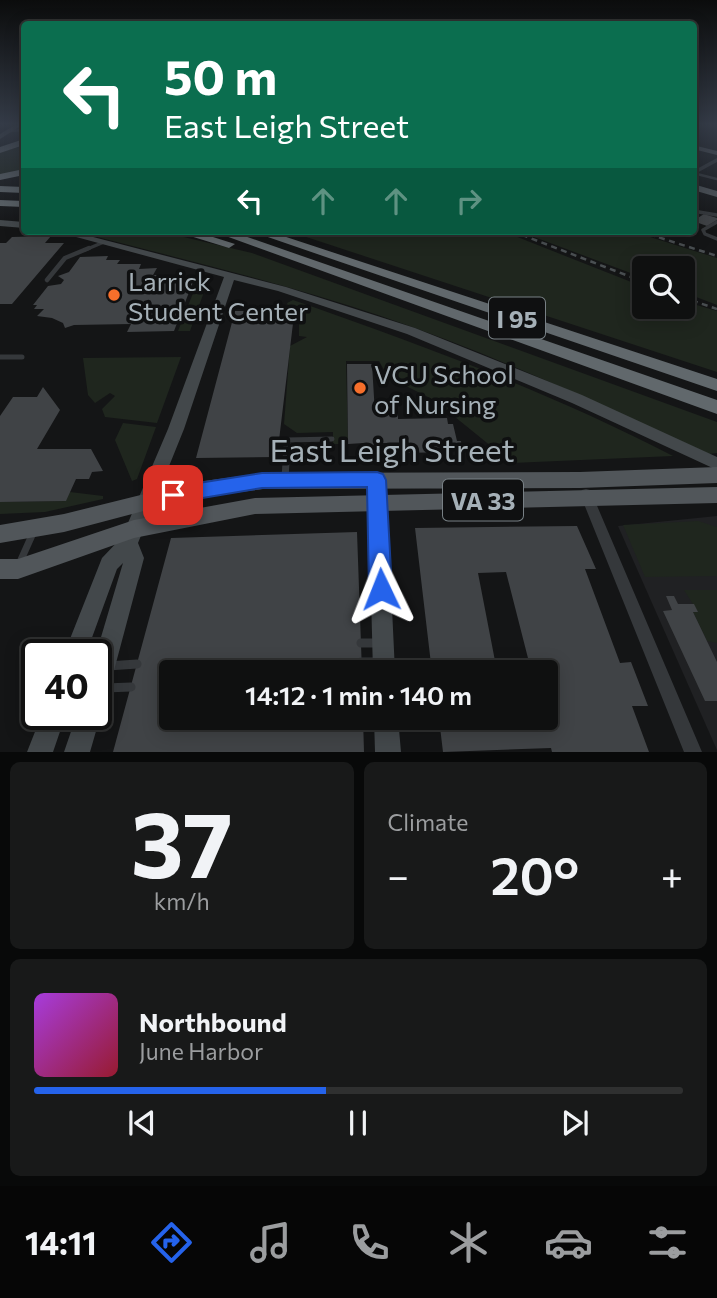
<!DOCTYPE html>
<meta charset="utf-8">
<style>
:root{--surface:#0f1010;--page:#181919;--text:#f1f3f6;--muted:#9b9d9f;--line:#2f3030;--accent:#2563eb}
body{margin:0;font-family:Commissioner,sans-serif;background:var(--page);color:var(--text);height:100vh;display:flex;flex-direction:column;font-size:26px;white-space:nowrap}
*{box-sizing:border-box;margin:0}
p{font-size:23px;color:var(--muted)}
.icon{flex:none;width:38px;height:38px;fill:none;stroke:currentColor;stroke-width:2;stroke-linecap:round;stroke-linejoin:round}
.map{position:relative;height:752px;overflow:hidden}
.drawer{display:flex;flex-direction:column;gap:10px;padding:10px;background:#080909;flex:1}
.drawer>*{flex:none}
.hud{position:absolute;left:21px;top:21px;width:676px;height:214px;border-radius:7px;box-shadow:0 4px 18px #0003,0 0 0 2px var(--line);background:#0b6e4f;color:#fff;overflow:hidden}
.tools{position:absolute;left:632px;top:256px;display:grid;gap:14px}
.tools a{display:grid;place-items:center;width:63px;height:63px;border-radius:7px;background:var(--surface);box-shadow:0 4px 18px #0003,0 0 0 2px var(--line);font-size:35px}
.speed{position:absolute;left:21px;top:639px;display:flex;gap:14px;font-size:35px;font-weight:700;text-align:center}
.speed>*{display:grid;place-content:center;width:91px;height:91px;border-radius:50%;background:var(--surface);box-shadow:0 4px 18px #0003,0 0 0 2px var(--line);line-height:1}
.speed .limit{border:4px solid #111;border-radius:10px;background:#fff;color:#111}
.pin{position:absolute;display:grid;place-items:center;width:60px;height:60px;color:#fff;margin:-30px;border-radius:14px;box-shadow:0 4px 10px #0006}
.me{position:absolute;width:77px;margin:-38px;rotate:358deg;stroke-linejoin:round;filter:drop-shadow(0 0 5px #0008)}
.turn{display:flex;align-items:center;gap:24px;height:147px;padding:0 28px;font-size:32px}
.turn .icon{width:91px;height:91px;stroke-width:2.5}
.turn b{display:block;font-size:49px;line-height:60px}
.lanes{display:flex;align-items:center;height:66px;padding:0 28px;background:#0003;justify-content:center;gap:35px;direction:ltr}
.lanes .off{opacity:.35}
.big{font-size:52px;font-weight:600;line-height:1.1}
.drawer .tile{flex:1;display:flex;flex-direction:column;justify-content:center;gap:10px;min-width:0;padding:0 24px;border-radius:10px;background:var(--page)}
.drawer .dial{align-items:center;gap:0}
.dial b{font-size:91px;line-height:1}
.song{display:flex;align-items:center;gap:21px}
.cover{width:84px;height:84px;border-radius:10px;background:linear-gradient(135deg,hsl(280 70% 55%),hsl(350 70% 35%))}
.played{height:7px;border-radius:4px;background:linear-gradient(90deg,var(--accent) 45%,var(--line) 45%)}
.keys{display:flex;justify-content:space-around;direction:ltr}
.heat{display:flex;justify-content:space-between;align-items:center;font-size:38px;direction:ltr}
.drawer .tiles{flex:1;display:grid;gap:10px;grid-template-columns:1fr 1fr}
.tile:last-child{grid-column:span 2}
.trip{position:absolute;left:159px;top:660px;width:399px;height:70px;border-radius:7px;background:var(--surface);box-shadow:0 4px 18px #0003,0 0 0 2px var(--line);font-weight:600;line-height:70px;text-align:center}
.tabs{display:flex;height:112px;justify-content:space-around;align-items:center;background:#060606;color:var(--muted)}
.tabs .icon{width:49px;height:49px}
.tabs .active{color:var(--accent)}
.tabs b{font-size:32px;color:var(--text)}
.map>svg:first-child{display:block}
</style>
<div class="map">
<svg width="717" height="752" viewBox="0 0 717 752">
<rect width="100%" height="100%" fill="#141516"/>
<!-- built -->
<path fill="#202123" d="M 717,516 L 717,750 L 618,526 Z"/>
<!-- green -->
<path fill="#1f261e" d="M 24,146 L 24,170 L 0,176 L 0,152 Z
M 74,231 L 158,231 L 252,253 L 717,422 L 717,453 L 709,454 C 601,405 494,354 381,316 C 281,282 177,258 74,231 Z
M 288,231 L 502,231 L 644,287 L 644,306 L 682,306 L 683,301 L 717,311 L 717,372 Z
M 518,231 L 631,231 L 717,258 L 717,305 L 683,292 L 682,268 L 644,268 L 644,278 Z
M 199,278 L 209,278 L 190,331 L 178,331 Z
M 293,300 C 422,345 552,393 673,456 L 512,463 L 434,400 L 388,377 L 379,361 L 346,361 L 348,444 L 333,444 L 333,432 L 297,433 L 284,424 L 290,346 L 307,337 L 299,336 L 299,314 L 291,314 L 287,303 Z
M 181,357 L 157,423 L 105,417 L 102,409 L 115,396 L 110,393 L 95,403 L 88,395 L 83,358 Z
M 123,423 L 156,427 L 137,479 L 132,481 L 115,440 Z
M 70,492 L 103,496 L 103,499 L 45,512 L 0,514 L 0,502 L 65,501 Z
M 698,521 L 717,527 L 717,576 L 645,577 L 623,525 Z
M 684,590 L 717,590 L 717,643 L 707,641 L 693,612 L 698,612 Z"/>
<!-- building -->
<path fill="#404346" fill-rule="evenodd" d="M 704,214 L 717,218 L 717,220 L 707,226 L 693,221 Z
M 51,236 L 45,243 L 64,243 L 12,304 L 0,304 L 0,243 L 6,243 L 12,237 Z
M 108,256 L 106,260 L 120,260 L 117,264 L 141,264 L 139,269 L 157,268 L 153,275 L 172,275 L 169,282 L 193,282 L 174,331 L 127,332 L 131,324 L 74,325 L 65,328 L 63,323 L 52,318 L 37,316 L 44,309 L 34,309 L 37,305 L 33,305 L 48,286 L 61,284 L 64,280 L 58,276 L 69,272 L 80,257 Z
M 235,311 L 288,311 L 287,315 L 294,315 L 277,457 L 196,458 Z
M 347,364 L 372,364 L 375,414 L 398,413 L 398,419 L 447,418 L 448,424 L 453,424 L 457,441 L 461,441 L 462,449 L 452,449 L 452,452 L 401,453 L 400,443 L 380,443 L 382,446 L 379,450 L 369,450 L 364,443 L 348,444 Z
M 43,387 L 60,410 L 37,449 L 91,449 L 103,471 L 92,472 L 89,479 L 76,479 L 66,501 L 0,502 L 0,416 L 13,397 L 37,397 Z
M 577,526 L 596,569 L 585,569 L 620,663 L 631,662 L 648,706 L 632,706 L 649,752 L 552,752 L 551,748 L 443,752 L 440,727 L 432,727 L 432,718 L 546,718 L 546,672 L 427,672 L 426,664 L 431,664 L 415,528 ZM 506,572 L 530,666 L 496,666 L 478,573 Z
M 357,532 L 362,672 L 172,672 L 172,718 L 363,718 L 364,752 L 113,752 L 171,538 Z
M 666,596 L 674,596 L 678,604 L 694,604 L 698,612 L 693,612 L 717,662 L 717,701 L 705,701 L 663,611 L 672,610 Z"/>
<g fill="none" stroke-linecap="round" stroke-linejoin="round">
<!-- lane-far5 -->
<path stroke="#35383b" stroke-width="2.5" d="M 10,131 L 24,130
M 693,173 L 717,179"/>
<!-- lane-far4 -->
<path stroke="#35383b" stroke-width="3.5" d="M 693,211 L 717,215
M 717,222 L 703,230 L 705,234 L 717,239
M 85,250 L 104,242"/>
<!-- lane-far3 -->
<path stroke="#35383b" stroke-width="4.5" d="M 47,280 L 65,258 L 89,248"/>
<!-- lane-far2 -->
<path stroke="#35383b" stroke-width="5" d="M 0,357 L 22,357
M 287,445 L 287,440 L 332,439"/>
<!-- lane-far1 -->
<path stroke="#35383b" stroke-width="7" d="M 285,479 L 287,444
M 20,562 L 33,533"/>
<!-- lane -->
<path stroke="#35383b" stroke-width="9" d="M 361,643 L 380,643
M 361,662 L 379,662
M 108,666 L 137,664
M 105,688 L 131,687"/>
<!-- street -->
<path fill="#35383b" fill-rule="evenodd" d="M 717,158 L 717,162 L 693,175 L 693,171 Z
M 586,489 L 590,490 L 592,494 L 702,752 L 684,752 L 580,494 L 582,490 Z"/>
<!-- secondary -->
<path fill="#43484b" fill-rule="evenodd" d="M 15,125 L 22,125 L 0,139 L 0,134 Z
M 0,220 L 24,222 L 24,228 L 0,226 Z
M 54,231 L 70,231 L 286,287 L 415,328 L 582,395 L 717,457 L 717,470 L 572,403 L 407,334 L 278,291 L 234,280 L 184,429 L 138,543 L 144,558 L 108,693 L 104,701 L 96,705 L 96,654 L 123,563 L 117,569 L 86,654 L 64,654 L 102,558 L 122,537 L 168,429 L 224,277 Z
M 377,473 L 383,475 L 386,480 L 395,672 L 373,672 L 368,480 L 371,475 Z
M 96,705 L 101,714 L 90,752 L 64,752 L 77,714 L 96,714 Z
M 42,714 L 66,714 L 53,752 L 27,752 Z
M 374,718 L 398,718 L 401,752 L 375,752 Z"/>
<!-- primary -->
<path fill="#51565a" fill-rule="evenodd" d="M 693,145 L 717,151 L 717,155 L 693,149 Z
M 693,184 L 717,191 L 717,197 L 693,190 Z
M 717,467 L 717,483 L 580,488 L 263,489 L 189,499 L 64,532 L 0,543 L 0,525 L 64,514 L 189,483 L 263,473 L 580,472 Z
M 717,487 L 717,503 L 255,514 L 134,538 L 18,579 L 0,579 L 0,559 L 18,559 L 134,520 L 255,498 Z"/>
<!-- highway -->
<path fill="#61686c" fill-rule="evenodd" d="M 24,139 L 24,145 L 0,153 L 0,147 Z
M 24,169 L 24,175 L 0,180 L 0,174 Z
M 0,186 L 24,187 L 24,193 L 0,192 Z
M 0,200 L 24,201 L 24,207 L 0,206 Z
M 174,231 L 194,231 L 235,244 L 229,248 Z
M 212,231 L 230,231 L 717,400 L 717,414 Z
M 250,231 L 268,231 L 717,379 L 717,391 Z"/>
<!-- rail -->
<path stroke="#4a4f52" stroke-width="2.5" stroke-dasharray="6 4.5" stroke-linecap="butt" d="M 512,231 L 644,282
M 639,231 L 717,256
M 682,297 L 717,309"/>
</g>
<!-- sky -->
<linearGradient id="sky" x2="0" y2="1"><stop stop-color="#0b0c0c"/><stop offset="0.54" stop-color="#343b47"/><stop offset="1" stop-color="#343b47" stop-opacity="0"/></linearGradient>
<rect width="717" height="230" fill="url(#sky)"/>
<!-- route -->
<path fill="#2563eb" stroke="#184099" stroke-width="2" d="M 377,472 L 383,474 L 386,480 L 392,589 L 389,597 L 381,600 L 372,597 L 369,589 L 367,487 L 262,488 L 173,503 L 166,501 L 163,495 L 166,489 L 173,487 L 262,473 Z"/>
<!-- markers -->
<g fill="#f76f2b" stroke="#0f1011" stroke-width="2.5">
<circle cx="114" cy="295" r="7"/>
<circle cx="360" cy="388" r="7"/>
</g>
<g text-anchor="middle" dominant-baseline="central" stroke-width="7" stroke-linejoin="round" paint-order="stroke">
<!-- shield labels -->
<g fill="#0f1011" stroke="#788085" stroke-width="2">
<rect x="489" y="297.5" width="56" height="41" rx="5"/>
<rect x="443" y="479.5" width="80" height="41" rx="5"/>
</g>
<g font-size="24" font-weight="bold" fill="#a5b0b7">
<text x="517" y="318">I 95</text>
<text x="483" y="500">VA 33</text>
</g>
<!-- poi labels -->
<g font-size="26" fill="#a5b0b7" stroke="#0f1011" text-anchor="start">
<text x="128" y="280">Larrick<tspan x="128" dy="30">Student Center</tspan></text>
<text x="374" y="373">VCU School<tspan x="374" dy="30">of Nursing</tspan></text>
</g>
<!-- near-street labels -->
<g font-size="32" fill="#a5b0b7" stroke="#0f1011">
<text x="392" y="449">East Leigh Street</text>
</g>
</g>
</svg>
<div class="tools">
<a><svg class="icon" aria-label="search" viewBox="0 0 24 24"><circle cx="10" cy="10" r="6"/><path d="M15 15l6 6"/></svg></a>
</div>
<div class="speed"><div class="limit">40</div></div>
<div class="pin" style="left:173px;top:495px;background:#d93025"><svg class="icon" aria-label="arrive" viewBox="0 0 24 24"><path d="M6 21V4h12l-3 4 3 4H6"/></svg></div>
<svg class="me" style="left:381px;top:589px" viewBox="-20 -20 40 40"><path d="M0-17L14 15 0 8-14 15z" fill="#2563eb" stroke="#fff" stroke-width="4"/></svg>
<div class="trip">14:12 · 1 min · 140 m</div>
<div class="hud">
<div class="turn"><svg class="icon" aria-label="left" viewBox="0 0 24 24"><path d="M17 20v-9H6M10 6l-5 5 5 5"/></svg><div><b>50 m</b>East Leigh Street</div></div>
<div class="lanes"><svg class="icon" aria-label="left" viewBox="0 0 24 24"><path d="M17 20v-9H6M10 6l-5 5 5 5"/></svg><svg class="icon off" aria-label="ahead" viewBox="0 0 24 24"><path d="M12 20V5M6 11l6-6 6 6"/></svg><svg class="icon off" aria-label="ahead" viewBox="0 0 24 24"><path d="M12 20V5M6 11l6-6 6 6"/></svg><svg class="icon off" aria-label="right" viewBox="0 0 24 24"><path d="M7 20v-9h11M14 6l5 5-5 5"/></svg></div>
</div>
</div>
<section class="drawer">
<div class="tiles">
<div class="tile dial"><b>37</b><p>km/h</p></div>
<div class="tile"><p>Climate</p>
<div class="heat"><a>−</a><b class="big">20°</b><a>+</a></div>
</div>
<div class="tile">
<div class="song"><i class="cover"></i><div><b>Northbound</b><p>June Harbor</p></div></div>
<div class="played"></div>
<div class="keys"><svg class="icon" aria-label="previous" viewBox="0 0 24 24"><path d="M18 5L8 12l10 7zM5 5v14"/></svg><svg class="icon" aria-label="pause" viewBox="0 0 24 24"><path d="M8 5v14M16 5v14"/></svg><svg class="icon" aria-label="next" viewBox="0 0 24 24"><path d="M6 5l10 7-10 7zM19 5v14"/></svg></div>
</div>
</div>
</section>
<nav class="tabs">
<b>14:11</b>
<svg class="icon active" aria-label="directions" viewBox="0 0 24 24"><path d="M12 3l9 9-9 9-9-9zM9 14v-3h6M13 9l2 2-2 2"/></svg>
<svg class="icon" aria-label="music" viewBox="0 0 24 24"><path d="M9 18V5l10-2v13"/><circle cx="6" cy="18" r="3"/><circle cx="16" cy="16" r="3"/></svg>
<svg class="icon" aria-label="phone" viewBox="0 0 24 24"><path d="M5 4h4l2 5-3 2q2 4 5 5l2-3 5 2v4C11 20 4 13 5 4z"/></svg>
<svg class="icon" aria-label="climate" viewBox="0 0 24 24"><path d="M12 3v18M4 7l16 10M4 17L20 7"/></svg>
<svg class="icon" aria-label="car" viewBox="0 0 24 24"><path d="M5 17H2v-5l4-1 3-4h7l3 4 3 1v5h-3M9 17h6M6 11h13"/><circle cx="7" cy="17" r="2"/><circle cx="17" cy="17" r="2"/></svg>
<svg class="icon" aria-label="filters" viewBox="0 0 24 24"><path d="M4 7h16M4 17h16"/><circle cx="9" cy="7" r="2"/><circle cx="15" cy="17" r="2"/></svg>
</nav>
